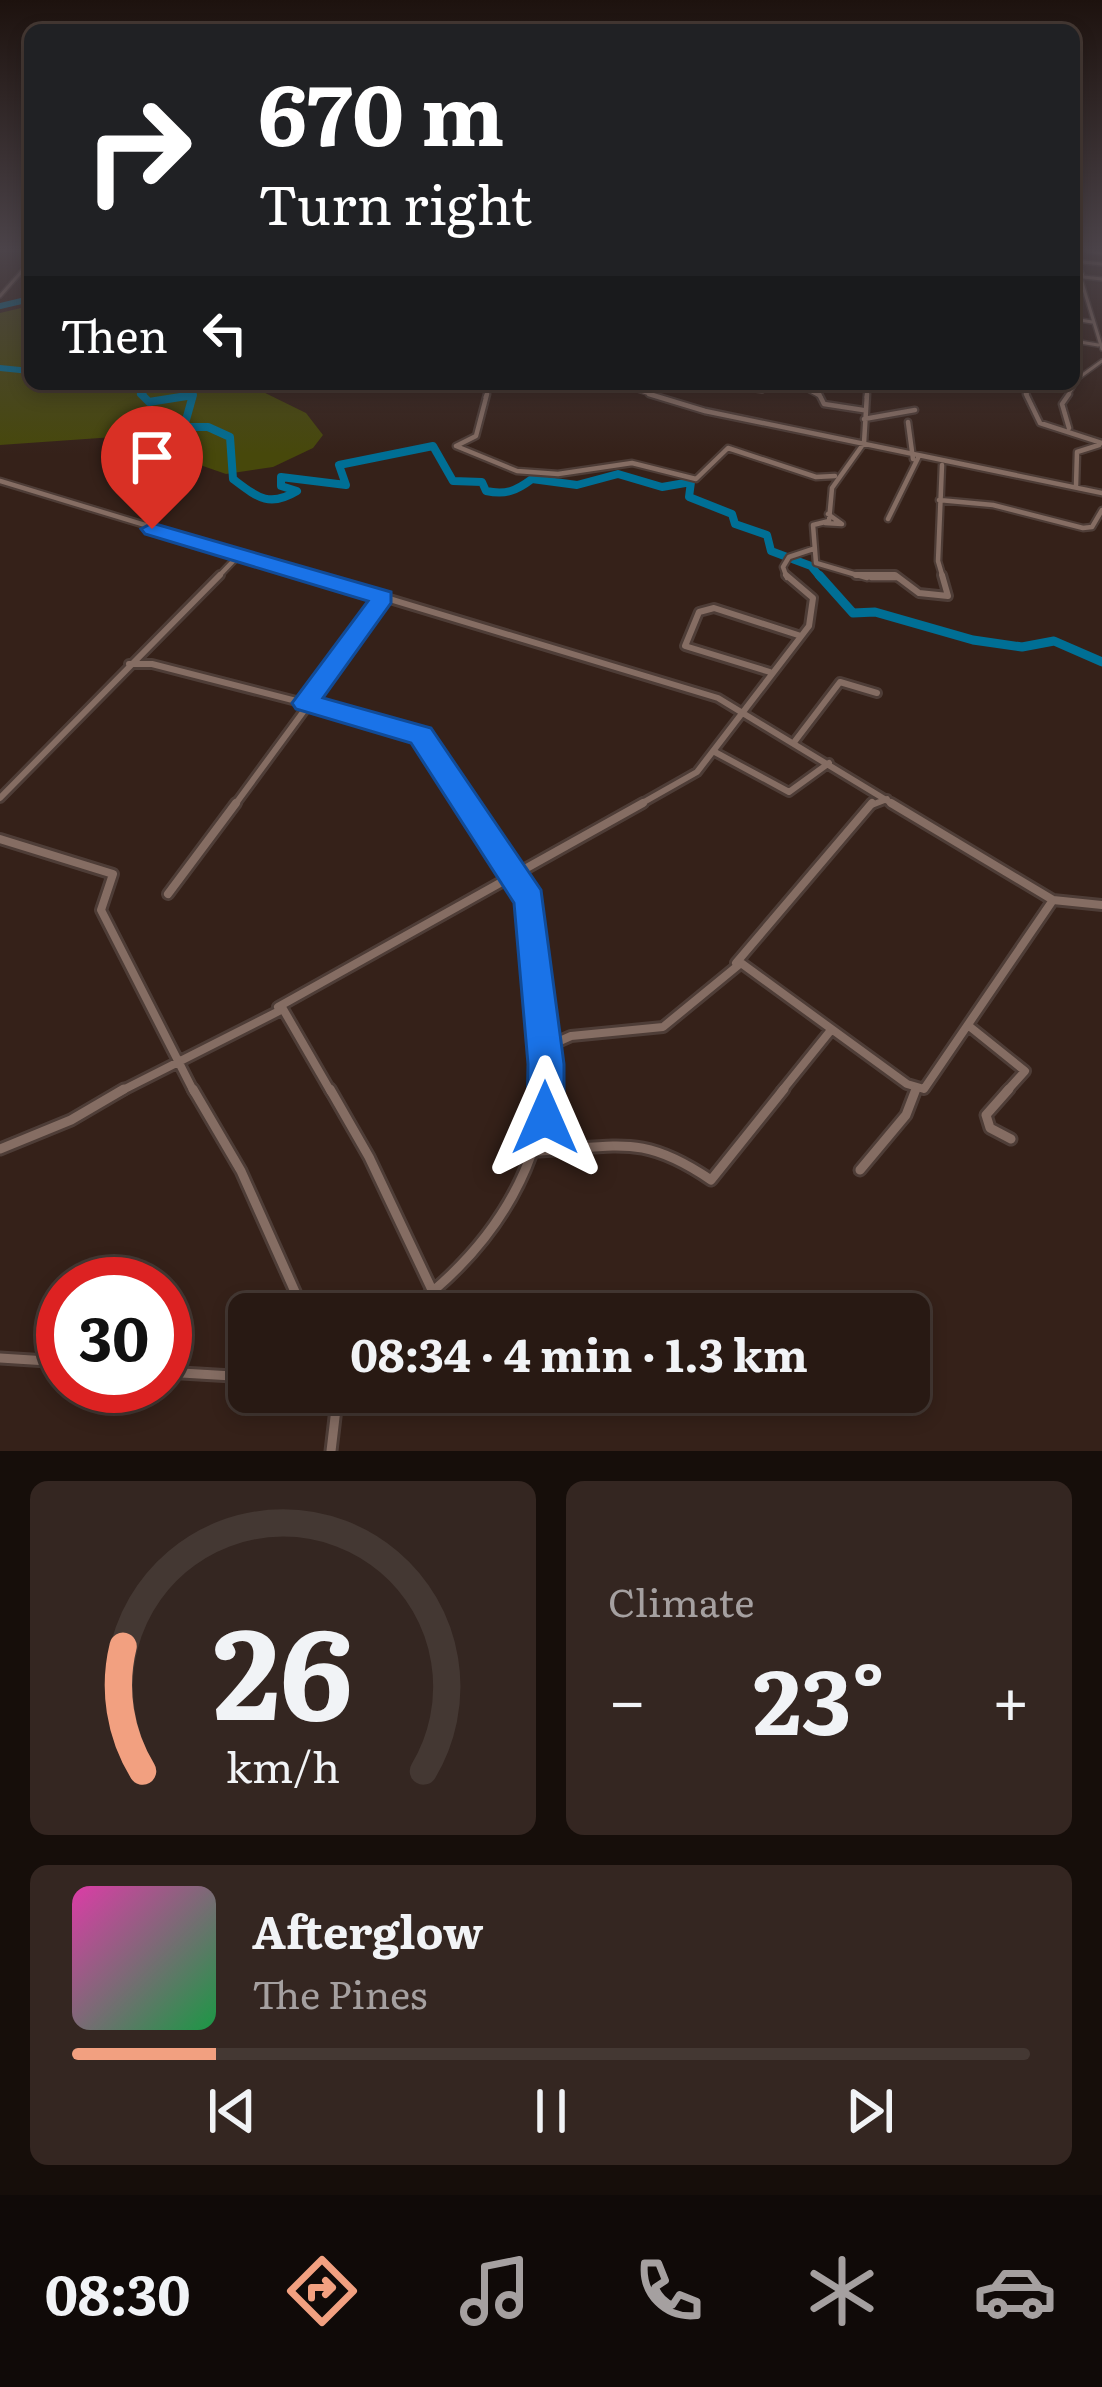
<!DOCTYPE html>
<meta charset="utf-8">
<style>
:root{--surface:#281913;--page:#342621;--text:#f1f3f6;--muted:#a5a0a0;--line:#443833;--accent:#f2a080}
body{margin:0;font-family:Literata,serif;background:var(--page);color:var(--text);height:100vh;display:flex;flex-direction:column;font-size:45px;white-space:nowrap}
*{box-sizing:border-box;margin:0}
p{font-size:39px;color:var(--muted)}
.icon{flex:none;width:66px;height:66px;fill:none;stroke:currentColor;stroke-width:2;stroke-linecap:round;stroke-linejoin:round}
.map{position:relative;height:1451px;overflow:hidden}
.panel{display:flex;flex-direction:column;gap:30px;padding:30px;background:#160e0a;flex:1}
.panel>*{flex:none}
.banner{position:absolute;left:24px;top:24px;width:1056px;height:366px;border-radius:18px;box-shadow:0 6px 18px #0003,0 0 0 3px var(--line);background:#202124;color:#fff;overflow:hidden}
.speed{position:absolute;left:36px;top:1257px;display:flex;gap:24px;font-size:60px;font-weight:700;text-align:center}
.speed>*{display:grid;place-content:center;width:156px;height:156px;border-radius:50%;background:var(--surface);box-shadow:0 6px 18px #0003,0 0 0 3px var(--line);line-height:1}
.speed .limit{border:18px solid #d22;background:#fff;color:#111}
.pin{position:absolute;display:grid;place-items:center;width:102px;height:102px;color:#fff;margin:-123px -51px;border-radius:50% 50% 50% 0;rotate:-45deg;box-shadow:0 0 12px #0007}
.pin .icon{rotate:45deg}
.me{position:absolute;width:132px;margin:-66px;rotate:0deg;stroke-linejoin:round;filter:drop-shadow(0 0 9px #0008)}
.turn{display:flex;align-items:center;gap:42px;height:252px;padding:0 36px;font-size:54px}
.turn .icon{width:156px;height:156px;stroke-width:2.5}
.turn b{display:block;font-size:84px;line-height:102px}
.then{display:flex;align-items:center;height:114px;padding:0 36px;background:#0003;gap:24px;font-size:45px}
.big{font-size:90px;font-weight:700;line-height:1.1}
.panel .tile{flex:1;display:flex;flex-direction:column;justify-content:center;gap:18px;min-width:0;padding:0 42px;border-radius:18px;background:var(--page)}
.panel .dial{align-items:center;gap:0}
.dial svg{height:312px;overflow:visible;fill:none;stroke:var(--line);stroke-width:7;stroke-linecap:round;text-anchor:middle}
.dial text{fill:var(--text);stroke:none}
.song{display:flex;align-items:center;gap:36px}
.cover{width:144px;height:144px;border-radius:18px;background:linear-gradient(135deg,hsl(320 70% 55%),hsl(140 70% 35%))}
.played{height:12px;border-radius:6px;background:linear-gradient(90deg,var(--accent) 15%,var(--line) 15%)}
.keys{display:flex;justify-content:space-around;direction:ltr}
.heat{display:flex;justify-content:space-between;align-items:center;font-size:66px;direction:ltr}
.panel .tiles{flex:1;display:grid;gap:30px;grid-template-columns:1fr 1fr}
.tile:last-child{grid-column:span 2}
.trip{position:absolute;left:228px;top:1293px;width:702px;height:120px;border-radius:18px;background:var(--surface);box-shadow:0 6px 18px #0003,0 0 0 3px var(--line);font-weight:700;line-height:120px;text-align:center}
.dock{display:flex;height:192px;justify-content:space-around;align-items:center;background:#100a08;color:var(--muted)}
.dock .icon{width:84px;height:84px}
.dock .current{color:var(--accent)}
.dock b{font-size:54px;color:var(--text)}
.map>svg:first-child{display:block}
</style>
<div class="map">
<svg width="1102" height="1451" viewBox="0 0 1102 1451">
<rect width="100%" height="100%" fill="#352119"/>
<!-- green -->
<path fill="#47480b" d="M 25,307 L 30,308 L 30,384 L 247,384 L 306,413 L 323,435 L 313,448 L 273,467 L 226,474 L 174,456 L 157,434 L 0,445 L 0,313 Z"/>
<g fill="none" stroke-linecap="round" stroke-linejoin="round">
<!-- river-far2 -->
<path stroke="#006f95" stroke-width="6" d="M 0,306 L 30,299
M 0,368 L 30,371
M 142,384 L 144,397
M 183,397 L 193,397"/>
<!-- river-far1 -->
<path stroke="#006f95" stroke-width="8" d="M 141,394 L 149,402 L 193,395 L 184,427 L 208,427 L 230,437 L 233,479 C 257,497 269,508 297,491 L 281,486 L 281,477 L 346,485 L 339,465 L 433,446 L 453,481 L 482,482 L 486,491 C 506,495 516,491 532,479 L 577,485 L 618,474 L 662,487 L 691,482 L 689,497 L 732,514 L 735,524 L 767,535 L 771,551 L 811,566 L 821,578"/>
<!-- river -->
<path stroke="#006f95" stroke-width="9" d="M 819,575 L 853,613 L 875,612 L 973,640 L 1022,647 L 1054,641 L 1102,662"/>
<!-- street-far4 casing -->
<g stroke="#4e3d37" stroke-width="6">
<path id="street-far4" d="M 1088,251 L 1102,253
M 1074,252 L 1083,276
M 1074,261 L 1102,264
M 1074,276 L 1102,279
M 1080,276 L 1102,349
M 0,296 L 30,262
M 1074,319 L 1092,322
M 1074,341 L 1098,345
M 1077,379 L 1102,361
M 619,384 L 659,397
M 641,384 L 651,384
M 720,384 L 762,391
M 801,386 L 821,397
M 485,397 L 492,384
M 866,397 L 869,384
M 1027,397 L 1028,384
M 1067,397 L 1078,379"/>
</g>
<!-- street-far3 casing -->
<g stroke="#4e3d37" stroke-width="9">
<path id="street-far3" d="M 487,394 L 476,436 L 456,446 L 517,471 L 558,474 L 632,463 L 696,479 L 728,448 L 816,477 L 835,476
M 649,394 L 705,411 L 1102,493
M 819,394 L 824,404 L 863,410
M 867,394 L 864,443 L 832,488 L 829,521 L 813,525 L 816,563 L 867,578
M 1026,394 L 1040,423 L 1102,443
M 1069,394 L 1062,404 L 1069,428
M 864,419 L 915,410
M 908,422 L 913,459
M 942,465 L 938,561 L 943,578
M 0,481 L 320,578
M 1076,486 L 1077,452 L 1099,445
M 939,500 L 993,505 L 1083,528 L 1092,527 L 1102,510
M 888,519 L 918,458
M 825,523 L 842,524 L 828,514
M 217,578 L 237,557
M 787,578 L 783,567 L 789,557 L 813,549
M 871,578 L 899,578"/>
</g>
<!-- street-far2 casing -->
<g stroke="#4e3d37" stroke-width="12">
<path id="street-far2" d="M 310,575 L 718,698 L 896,806
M 856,575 L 895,575 L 919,593 L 948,596 L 942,575
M 129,664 L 152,664 L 417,732 L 466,806
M 770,672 L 685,646 L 699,612 L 714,608 L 801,636
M 305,703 L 383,597
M 795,741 L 840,682 L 877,693
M 713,751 L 789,792 L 829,763
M 0,798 L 220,575
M 234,806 L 309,704
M 637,806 L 697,772 L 809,626 L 813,598 L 786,575
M 869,806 L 887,799"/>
</g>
<!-- street-far1 casing -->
<g stroke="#4e3d37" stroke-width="14">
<path id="street-far1" d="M 464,803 L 530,900 L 547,1092
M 891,803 L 1053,900 L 1102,905
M 0,839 L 113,874 L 101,910 L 194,1092
M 168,894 L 236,803
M 736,963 L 872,803
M 278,1007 L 643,803
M 969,1026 L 1025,1071 L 1006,1092
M 544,1048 L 571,1036 L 663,1027 L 741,963 L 907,1084 L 924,1089 L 1053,900
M 119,1092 L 283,1009 L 331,1092
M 781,1092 L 831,1030"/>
</g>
<!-- street casing -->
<g stroke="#4e3d37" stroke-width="15">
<path id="street" d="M 193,1089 L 241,1171 L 305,1314
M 330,1089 L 369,1157 L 433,1292
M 1009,1089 L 986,1115 L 990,1128 L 1011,1139
M 0,1149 L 71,1120 L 124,1089
M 539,1151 C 619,1147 642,1133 711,1180 L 784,1089
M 860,1170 L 906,1115 L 916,1089
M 404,1314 C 481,1258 535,1185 547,1089
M 0,1358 L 63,1362
M 165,1372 L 249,1377
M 331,1451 L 338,1392"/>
</g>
<!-- street-far4 -->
<use href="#street-far4" stroke="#856d63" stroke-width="3"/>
<!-- street-far3 -->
<use href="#street-far3" stroke="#856d63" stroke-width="4.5"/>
<!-- street-far2 -->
<use href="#street-far2" stroke="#856d63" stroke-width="6"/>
<!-- street-far1 -->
<use href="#street-far1" stroke="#856d63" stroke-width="8"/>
<!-- street -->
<use href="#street" stroke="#856d63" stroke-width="9"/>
</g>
<!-- sky -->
<linearGradient id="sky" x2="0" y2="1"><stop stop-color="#1d120e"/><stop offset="0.55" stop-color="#4b4349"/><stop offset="1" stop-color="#4b4349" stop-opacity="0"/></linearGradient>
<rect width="1102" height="454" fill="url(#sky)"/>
<!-- route -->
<path fill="#1a73e8" stroke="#114b97" stroke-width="3" d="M 152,523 L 391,592 L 391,603 L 323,698 L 431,728 L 541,890 L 564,1064 L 564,1118 L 559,1131 L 545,1137 L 532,1131 L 527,1118 L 528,1064 L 514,903 L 411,743 L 296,709 L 292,703 L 368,601 L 145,534 L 141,529 Z"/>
</svg>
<div class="speed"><div class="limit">30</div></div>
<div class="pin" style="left:152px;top:529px;background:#d93025"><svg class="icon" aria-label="arrive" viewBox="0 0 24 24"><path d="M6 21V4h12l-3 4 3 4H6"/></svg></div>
<svg class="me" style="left:545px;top:1118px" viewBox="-20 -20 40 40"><path d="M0-17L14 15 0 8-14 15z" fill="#1a73e8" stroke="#fff" stroke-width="4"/></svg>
<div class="trip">08:34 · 4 min · 1.3 km</div>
<div class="banner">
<div class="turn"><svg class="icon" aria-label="right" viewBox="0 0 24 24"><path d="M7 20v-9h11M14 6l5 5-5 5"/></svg><div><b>670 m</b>Turn right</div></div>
<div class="then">Then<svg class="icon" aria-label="left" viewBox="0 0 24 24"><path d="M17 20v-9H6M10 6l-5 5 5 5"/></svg></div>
</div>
</div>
<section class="panel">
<div class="tiles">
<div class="tile dial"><svg viewBox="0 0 100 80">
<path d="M14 69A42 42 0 1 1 86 69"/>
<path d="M14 69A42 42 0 0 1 9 37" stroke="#f2a080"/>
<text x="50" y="56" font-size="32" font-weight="700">26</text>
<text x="50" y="72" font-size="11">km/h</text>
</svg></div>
<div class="tile"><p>Climate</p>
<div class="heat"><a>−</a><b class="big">23°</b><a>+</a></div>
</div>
<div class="tile">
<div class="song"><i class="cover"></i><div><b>Afterglow</b><p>The Pines</p></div></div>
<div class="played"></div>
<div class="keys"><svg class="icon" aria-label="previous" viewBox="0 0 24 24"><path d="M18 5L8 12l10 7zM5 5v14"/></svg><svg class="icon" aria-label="pause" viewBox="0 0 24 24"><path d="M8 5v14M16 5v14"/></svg><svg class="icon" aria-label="next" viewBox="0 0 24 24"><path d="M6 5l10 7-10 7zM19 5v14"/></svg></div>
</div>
</div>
</section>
<nav class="dock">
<b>08:30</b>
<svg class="icon current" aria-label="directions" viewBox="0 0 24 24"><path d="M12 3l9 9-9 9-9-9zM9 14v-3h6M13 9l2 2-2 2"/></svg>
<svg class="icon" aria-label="music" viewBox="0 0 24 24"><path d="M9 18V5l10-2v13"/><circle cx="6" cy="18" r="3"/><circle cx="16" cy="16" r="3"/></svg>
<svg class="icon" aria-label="phone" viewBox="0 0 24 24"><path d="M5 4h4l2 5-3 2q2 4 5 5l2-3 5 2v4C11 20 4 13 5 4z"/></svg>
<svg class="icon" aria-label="climate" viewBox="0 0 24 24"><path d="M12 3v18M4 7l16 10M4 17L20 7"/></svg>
<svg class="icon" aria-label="car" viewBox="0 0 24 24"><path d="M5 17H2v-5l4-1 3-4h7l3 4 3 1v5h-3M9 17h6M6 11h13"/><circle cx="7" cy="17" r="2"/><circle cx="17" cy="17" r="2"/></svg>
</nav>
